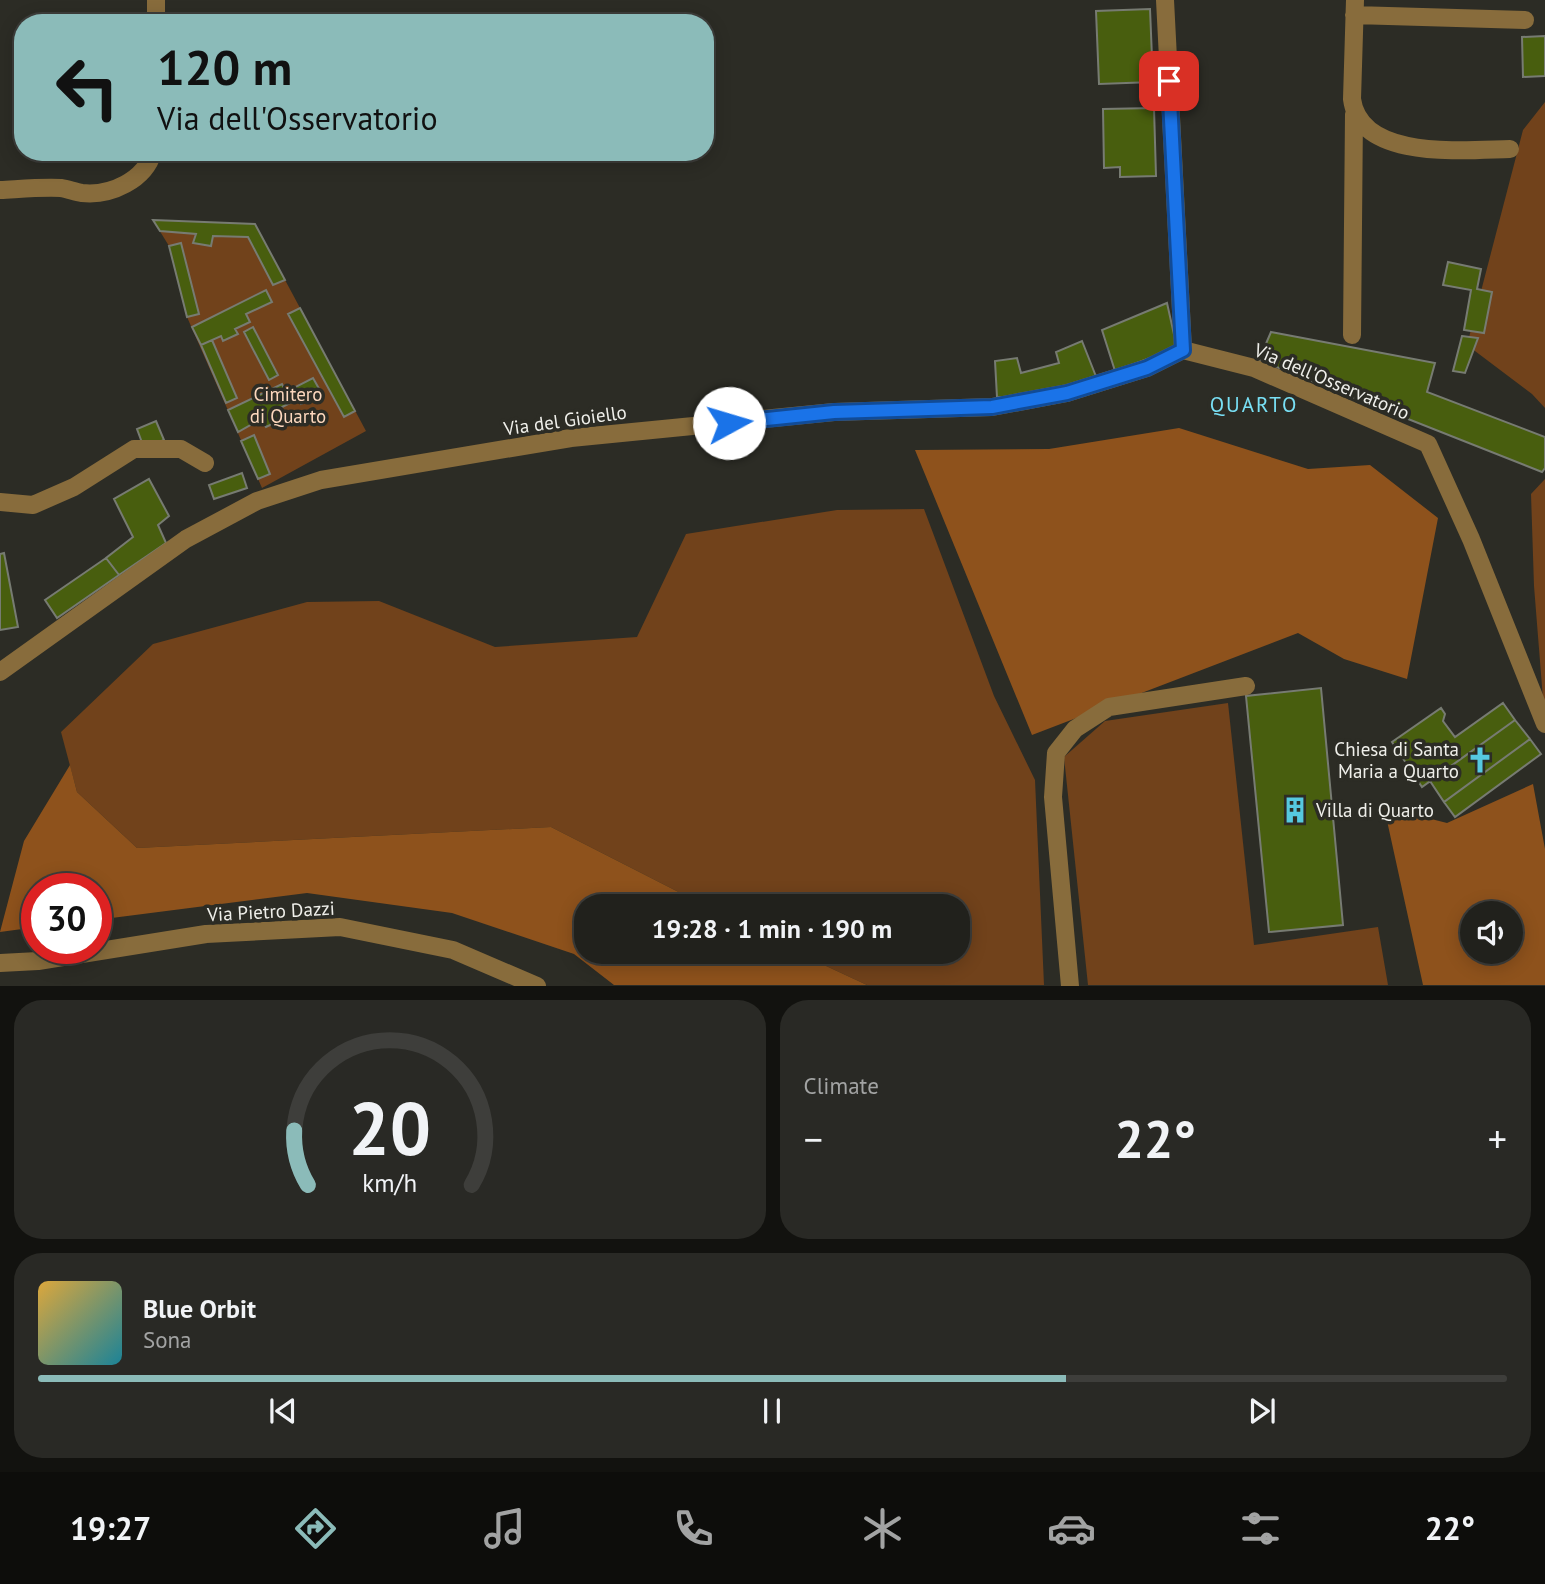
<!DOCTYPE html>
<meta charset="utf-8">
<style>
:root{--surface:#21211c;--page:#292925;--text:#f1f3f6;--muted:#a2a3a3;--line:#3e3e3b;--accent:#8bbbb9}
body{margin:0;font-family:"PT Sans",sans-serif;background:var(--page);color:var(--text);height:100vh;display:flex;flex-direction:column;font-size:26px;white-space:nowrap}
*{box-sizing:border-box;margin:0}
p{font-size:23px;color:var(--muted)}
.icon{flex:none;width:38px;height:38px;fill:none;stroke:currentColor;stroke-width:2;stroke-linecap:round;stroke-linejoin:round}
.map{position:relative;height:986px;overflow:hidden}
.details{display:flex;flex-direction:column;gap:14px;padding:14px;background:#12120f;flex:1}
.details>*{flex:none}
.hud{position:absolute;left:14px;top:14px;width:700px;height:147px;border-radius:28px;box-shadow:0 4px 18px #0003,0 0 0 2px var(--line);background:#8bbbb9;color:#111;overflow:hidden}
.fabs{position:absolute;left:1460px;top:901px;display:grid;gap:14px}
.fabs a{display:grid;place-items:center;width:63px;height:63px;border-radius:50%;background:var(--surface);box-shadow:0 4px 18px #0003,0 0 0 2px var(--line);font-size:35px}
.speed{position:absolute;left:21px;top:873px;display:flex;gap:14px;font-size:35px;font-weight:700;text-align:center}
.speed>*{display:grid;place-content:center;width:91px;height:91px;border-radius:50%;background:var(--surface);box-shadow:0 4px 18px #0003,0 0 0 2px var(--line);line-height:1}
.speed .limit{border:10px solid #d22;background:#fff;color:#111}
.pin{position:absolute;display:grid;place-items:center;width:60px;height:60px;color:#fff;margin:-30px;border-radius:14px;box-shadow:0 4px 10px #0006}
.me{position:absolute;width:77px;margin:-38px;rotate:84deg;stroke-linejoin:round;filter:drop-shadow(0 0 5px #0008)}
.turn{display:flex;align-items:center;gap:24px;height:147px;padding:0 28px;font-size:32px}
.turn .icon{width:91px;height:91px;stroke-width:2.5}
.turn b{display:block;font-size:49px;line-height:60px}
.big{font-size:52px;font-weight:700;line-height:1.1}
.details .card{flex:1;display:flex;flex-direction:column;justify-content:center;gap:10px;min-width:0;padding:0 24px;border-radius:28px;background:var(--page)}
.details .dial{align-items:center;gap:0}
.dial svg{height:182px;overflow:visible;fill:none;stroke:var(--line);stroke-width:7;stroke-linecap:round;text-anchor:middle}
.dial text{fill:var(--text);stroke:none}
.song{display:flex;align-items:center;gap:21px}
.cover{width:84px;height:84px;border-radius:10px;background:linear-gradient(135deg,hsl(40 70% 55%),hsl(190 70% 35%))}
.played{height:7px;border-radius:4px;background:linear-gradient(90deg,var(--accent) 70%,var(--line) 70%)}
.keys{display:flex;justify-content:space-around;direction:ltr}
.heat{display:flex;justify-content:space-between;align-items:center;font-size:38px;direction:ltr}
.details .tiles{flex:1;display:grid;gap:14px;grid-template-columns:1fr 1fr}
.card:last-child{grid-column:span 2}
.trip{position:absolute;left:574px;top:894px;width:396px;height:70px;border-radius:28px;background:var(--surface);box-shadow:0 4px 18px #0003,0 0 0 2px var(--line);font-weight:700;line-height:70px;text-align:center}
.menu{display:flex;height:112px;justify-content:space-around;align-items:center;background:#0d0d0b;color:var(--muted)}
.menu .icon{width:49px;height:49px}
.menu .current{color:var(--accent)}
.menu b{font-size:32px;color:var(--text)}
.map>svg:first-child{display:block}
</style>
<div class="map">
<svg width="1545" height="986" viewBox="0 0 1545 986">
<rect width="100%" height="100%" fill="#2c2c25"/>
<!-- green -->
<path fill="#71421b" d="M 1545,102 L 1545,408 L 1532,394 L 1467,345 L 1523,130 Z
M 153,220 L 255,224 L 366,431 L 262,488 L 187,317 L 169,246 Z
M 1545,479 L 1545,724 L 1534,586 L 1531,494 Z
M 924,509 L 994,696 L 1035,780 L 1044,985 L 867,985 L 796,952 L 957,952 L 957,906 L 706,906 L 551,827 L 137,848 L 77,792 L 61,732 L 153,644 L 307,602 L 379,601 L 495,647 L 637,637 L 686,534 L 837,510 Z
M 1228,703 L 1254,945 L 1378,927 L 1388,985 L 1088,985 L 1064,757 L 1105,721 Z"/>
<!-- forest -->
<path fill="#8e521c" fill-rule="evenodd" d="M 1179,428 L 1308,469 L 1370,465 L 1438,518 L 1407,679 L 1344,659 L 1298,633 L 1032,735 L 915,450 L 1049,449 Z
M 70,765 L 77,792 L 137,848 L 551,827 L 706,906 L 586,906 L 586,952 L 796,952 L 867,985 L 614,985 L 574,954 L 452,913 L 307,893 L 96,920 L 96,889 L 37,889 L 37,927 L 0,932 L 24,841 Z
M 1533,784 L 1545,849 L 1545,985 L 1423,985 L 1384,807 L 1447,823 ZM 1472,914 L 1510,914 L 1510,952 L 1472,952 Z"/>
<!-- building -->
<path fill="#485e0e" stroke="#777b72" stroke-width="2" d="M 1150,9 L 1153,82 L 1099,84 L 1096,11 Z
M 1545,36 L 1545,76 L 1523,77 L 1522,37 Z
M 1154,108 L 1156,176 L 1120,177 L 1120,167 L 1104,168 L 1103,109 Z
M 153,220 L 255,224 L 285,280 L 273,285 L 248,237 L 213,236 L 211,246 L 193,243 L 196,234 L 160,231 Z
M 181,243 L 199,314 L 187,317 L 169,246 Z
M 1448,262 L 1481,269 L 1477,289 L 1492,292 L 1484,333 L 1464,330 L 1471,290 L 1443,285 Z
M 266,290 L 272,302 L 246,314 L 250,322 L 235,329 L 238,334 L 223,341 L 221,336 L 201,345 L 192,327 Z
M 1167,303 L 1177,348 L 1115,371 L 1102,330 Z
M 300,308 L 355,411 L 344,417 L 288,314 Z
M 253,327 L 278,375 L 269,380 L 244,332 Z
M 1271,332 L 1435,363 L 1427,392 L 1545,437 L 1545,468 L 1542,472 L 1259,360 Z
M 1462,336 L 1478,338 L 1465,373 L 1453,371 Z
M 212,340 L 237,398 L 226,403 L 201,345 Z
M 1082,341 L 1097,379 L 1025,397 L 997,397 L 995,361 L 1017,358 L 1021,373 L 1059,363 L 1056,352 Z
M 313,378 L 322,394 L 301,404 L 298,399 L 276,410 L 281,420 L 266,427 L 261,419 L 238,432 L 228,410 L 282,384 L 286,392 Z
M 156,421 L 164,440 L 144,448 L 137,429 Z
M 254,435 L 270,474 L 258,479 L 241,441 Z
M 242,473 L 247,488 L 214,499 L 209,485 Z
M 149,479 L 169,516 L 158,525 L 166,543 L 119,575 L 106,558 L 133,537 L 114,499 Z
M 4,553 L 18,627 L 0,630 L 0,554 Z
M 106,558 L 119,575 L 57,618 L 45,600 Z
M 1321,688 L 1343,925 L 1269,932 L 1246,696 Z
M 1503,703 L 1515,720 L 1422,787 L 1392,742 L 1441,708 L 1445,714 L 1443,721 L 1455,737 Z
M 1515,720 L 1530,739 L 1444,802 L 1430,781 Z
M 1530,739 L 1541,754 L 1455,817 L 1444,802 Z"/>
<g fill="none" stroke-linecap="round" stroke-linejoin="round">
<!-- minor -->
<path stroke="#886c3c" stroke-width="18" d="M 1165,0 L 1183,350 L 1254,368 L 1428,444 L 1471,539 L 1545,724
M 1355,0 L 1352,99 C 1360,161 1464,150 1510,149
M 1354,15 L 1525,20
M 156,23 L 156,0
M 0,190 C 20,189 41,187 61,188 C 68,189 75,192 82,193 C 111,196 145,180 153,152
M 1352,335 L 1354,114
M 0,502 L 33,505 L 74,487 L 134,449 L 181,449 L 205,463
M 0,672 L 186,539 L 257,501 L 321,480 L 571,438 L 834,412 L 992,407 L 1067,393 L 1147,368 L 1183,350
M 0,963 L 38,961 L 206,934 L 340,927 L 453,950 L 537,986
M 1070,986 L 1053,797 L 1056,753 L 1075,729 L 1109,707 L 1246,686"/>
</g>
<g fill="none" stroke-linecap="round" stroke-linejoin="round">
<!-- route casing -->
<g stroke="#114b97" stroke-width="18">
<path id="route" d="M 729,423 L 834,412 L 992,407 L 1067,393 L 1147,368 L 1183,350 L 1169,81"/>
</g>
<!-- route -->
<use href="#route" stroke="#1a73e8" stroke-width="12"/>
</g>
<!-- icons -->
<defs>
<g id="church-bare" transform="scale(2.1)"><path d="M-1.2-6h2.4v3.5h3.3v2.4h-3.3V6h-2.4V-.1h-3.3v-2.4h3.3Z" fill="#56c9e0" stroke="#2c2c25" stroke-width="2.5" paint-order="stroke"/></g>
<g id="building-bare" transform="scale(2.1)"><path d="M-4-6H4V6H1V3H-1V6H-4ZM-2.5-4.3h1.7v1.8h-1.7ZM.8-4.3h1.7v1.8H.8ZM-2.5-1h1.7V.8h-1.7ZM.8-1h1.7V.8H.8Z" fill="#56c9e0" stroke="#2c2c25" stroke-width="2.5" paint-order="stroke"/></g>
</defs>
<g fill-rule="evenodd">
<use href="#church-bare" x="1480" y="760"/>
<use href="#building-bare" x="1295" y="810"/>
</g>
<g text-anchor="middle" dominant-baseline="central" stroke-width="7" stroke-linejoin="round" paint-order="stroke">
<!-- street labels -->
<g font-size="19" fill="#efefea" stroke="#2c2c25">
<text transform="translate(1332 381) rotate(23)">Via dell'Osservatorio</text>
<text transform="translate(565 420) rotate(-8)">Via del Gioiello</text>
<text transform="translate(271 911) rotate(-3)">Via Pietro Dazzi</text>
</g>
<!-- park labels -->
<g font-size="19" fill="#fcd7bd" stroke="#2c2c25">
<text x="288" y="394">Cimitero<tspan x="288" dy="22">di Quarto</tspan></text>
</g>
<!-- poi labels -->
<g font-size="19" fill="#efefea" stroke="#2c2c25" text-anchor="end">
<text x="1459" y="749">Chiesa di Santa<tspan x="1459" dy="22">Maria a Quarto</tspan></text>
<text x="1316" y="810" text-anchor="start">Villa di Quarto</text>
</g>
<!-- neighbourhood labels -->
<g font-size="21" letter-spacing="2" fill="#79e0f5" stroke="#2c2c25">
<text x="1254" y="404">QUARTO</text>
</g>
</g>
</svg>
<div class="fabs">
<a><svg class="icon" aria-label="sound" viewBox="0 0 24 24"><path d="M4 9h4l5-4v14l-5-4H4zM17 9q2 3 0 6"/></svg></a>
</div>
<div class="speed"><div class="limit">30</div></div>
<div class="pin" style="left:1169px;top:81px;background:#d93025"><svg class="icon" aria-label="arrive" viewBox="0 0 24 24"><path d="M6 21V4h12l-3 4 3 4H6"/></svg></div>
<svg class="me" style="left:729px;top:423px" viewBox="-20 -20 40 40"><circle r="19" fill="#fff"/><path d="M0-13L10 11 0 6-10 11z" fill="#1a73e8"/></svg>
<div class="trip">19:28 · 1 min · 190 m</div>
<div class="hud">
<div class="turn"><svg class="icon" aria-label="left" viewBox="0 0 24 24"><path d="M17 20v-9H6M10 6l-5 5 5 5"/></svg><div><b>120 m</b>Via dell'Osservatorio</div></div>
</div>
</div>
<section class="details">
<div class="tiles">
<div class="card dial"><svg viewBox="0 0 100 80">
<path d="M14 69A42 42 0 1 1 86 69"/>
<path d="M14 69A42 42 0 0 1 8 45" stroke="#8bbbb9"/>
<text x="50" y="56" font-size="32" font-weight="700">20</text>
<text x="50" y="72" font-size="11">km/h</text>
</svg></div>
<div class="card"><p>Climate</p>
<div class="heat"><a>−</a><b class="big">22°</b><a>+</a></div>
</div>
<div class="card">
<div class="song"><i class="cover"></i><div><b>Blue Orbit</b><p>Sona</p></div></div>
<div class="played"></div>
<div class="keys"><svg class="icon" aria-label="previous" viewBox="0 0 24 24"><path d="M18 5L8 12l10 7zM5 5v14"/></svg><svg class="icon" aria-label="pause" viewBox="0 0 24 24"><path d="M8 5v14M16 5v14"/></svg><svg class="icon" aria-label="next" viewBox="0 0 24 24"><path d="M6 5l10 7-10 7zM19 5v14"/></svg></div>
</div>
</div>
</section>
<nav class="menu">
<b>19:27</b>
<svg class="icon current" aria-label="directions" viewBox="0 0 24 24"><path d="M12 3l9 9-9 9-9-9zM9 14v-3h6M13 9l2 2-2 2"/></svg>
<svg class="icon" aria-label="music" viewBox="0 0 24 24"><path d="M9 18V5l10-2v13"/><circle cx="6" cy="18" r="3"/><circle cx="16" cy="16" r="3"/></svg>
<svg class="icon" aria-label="phone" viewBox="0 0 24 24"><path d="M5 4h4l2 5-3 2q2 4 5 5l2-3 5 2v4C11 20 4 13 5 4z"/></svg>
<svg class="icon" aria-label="climate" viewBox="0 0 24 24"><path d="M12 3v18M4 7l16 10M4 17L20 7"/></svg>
<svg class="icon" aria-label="car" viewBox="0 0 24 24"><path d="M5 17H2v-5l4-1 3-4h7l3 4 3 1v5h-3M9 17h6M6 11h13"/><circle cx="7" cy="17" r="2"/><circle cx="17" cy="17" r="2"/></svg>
<svg class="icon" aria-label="filters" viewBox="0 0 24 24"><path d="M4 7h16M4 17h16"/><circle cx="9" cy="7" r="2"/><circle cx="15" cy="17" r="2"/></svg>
<b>22°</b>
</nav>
